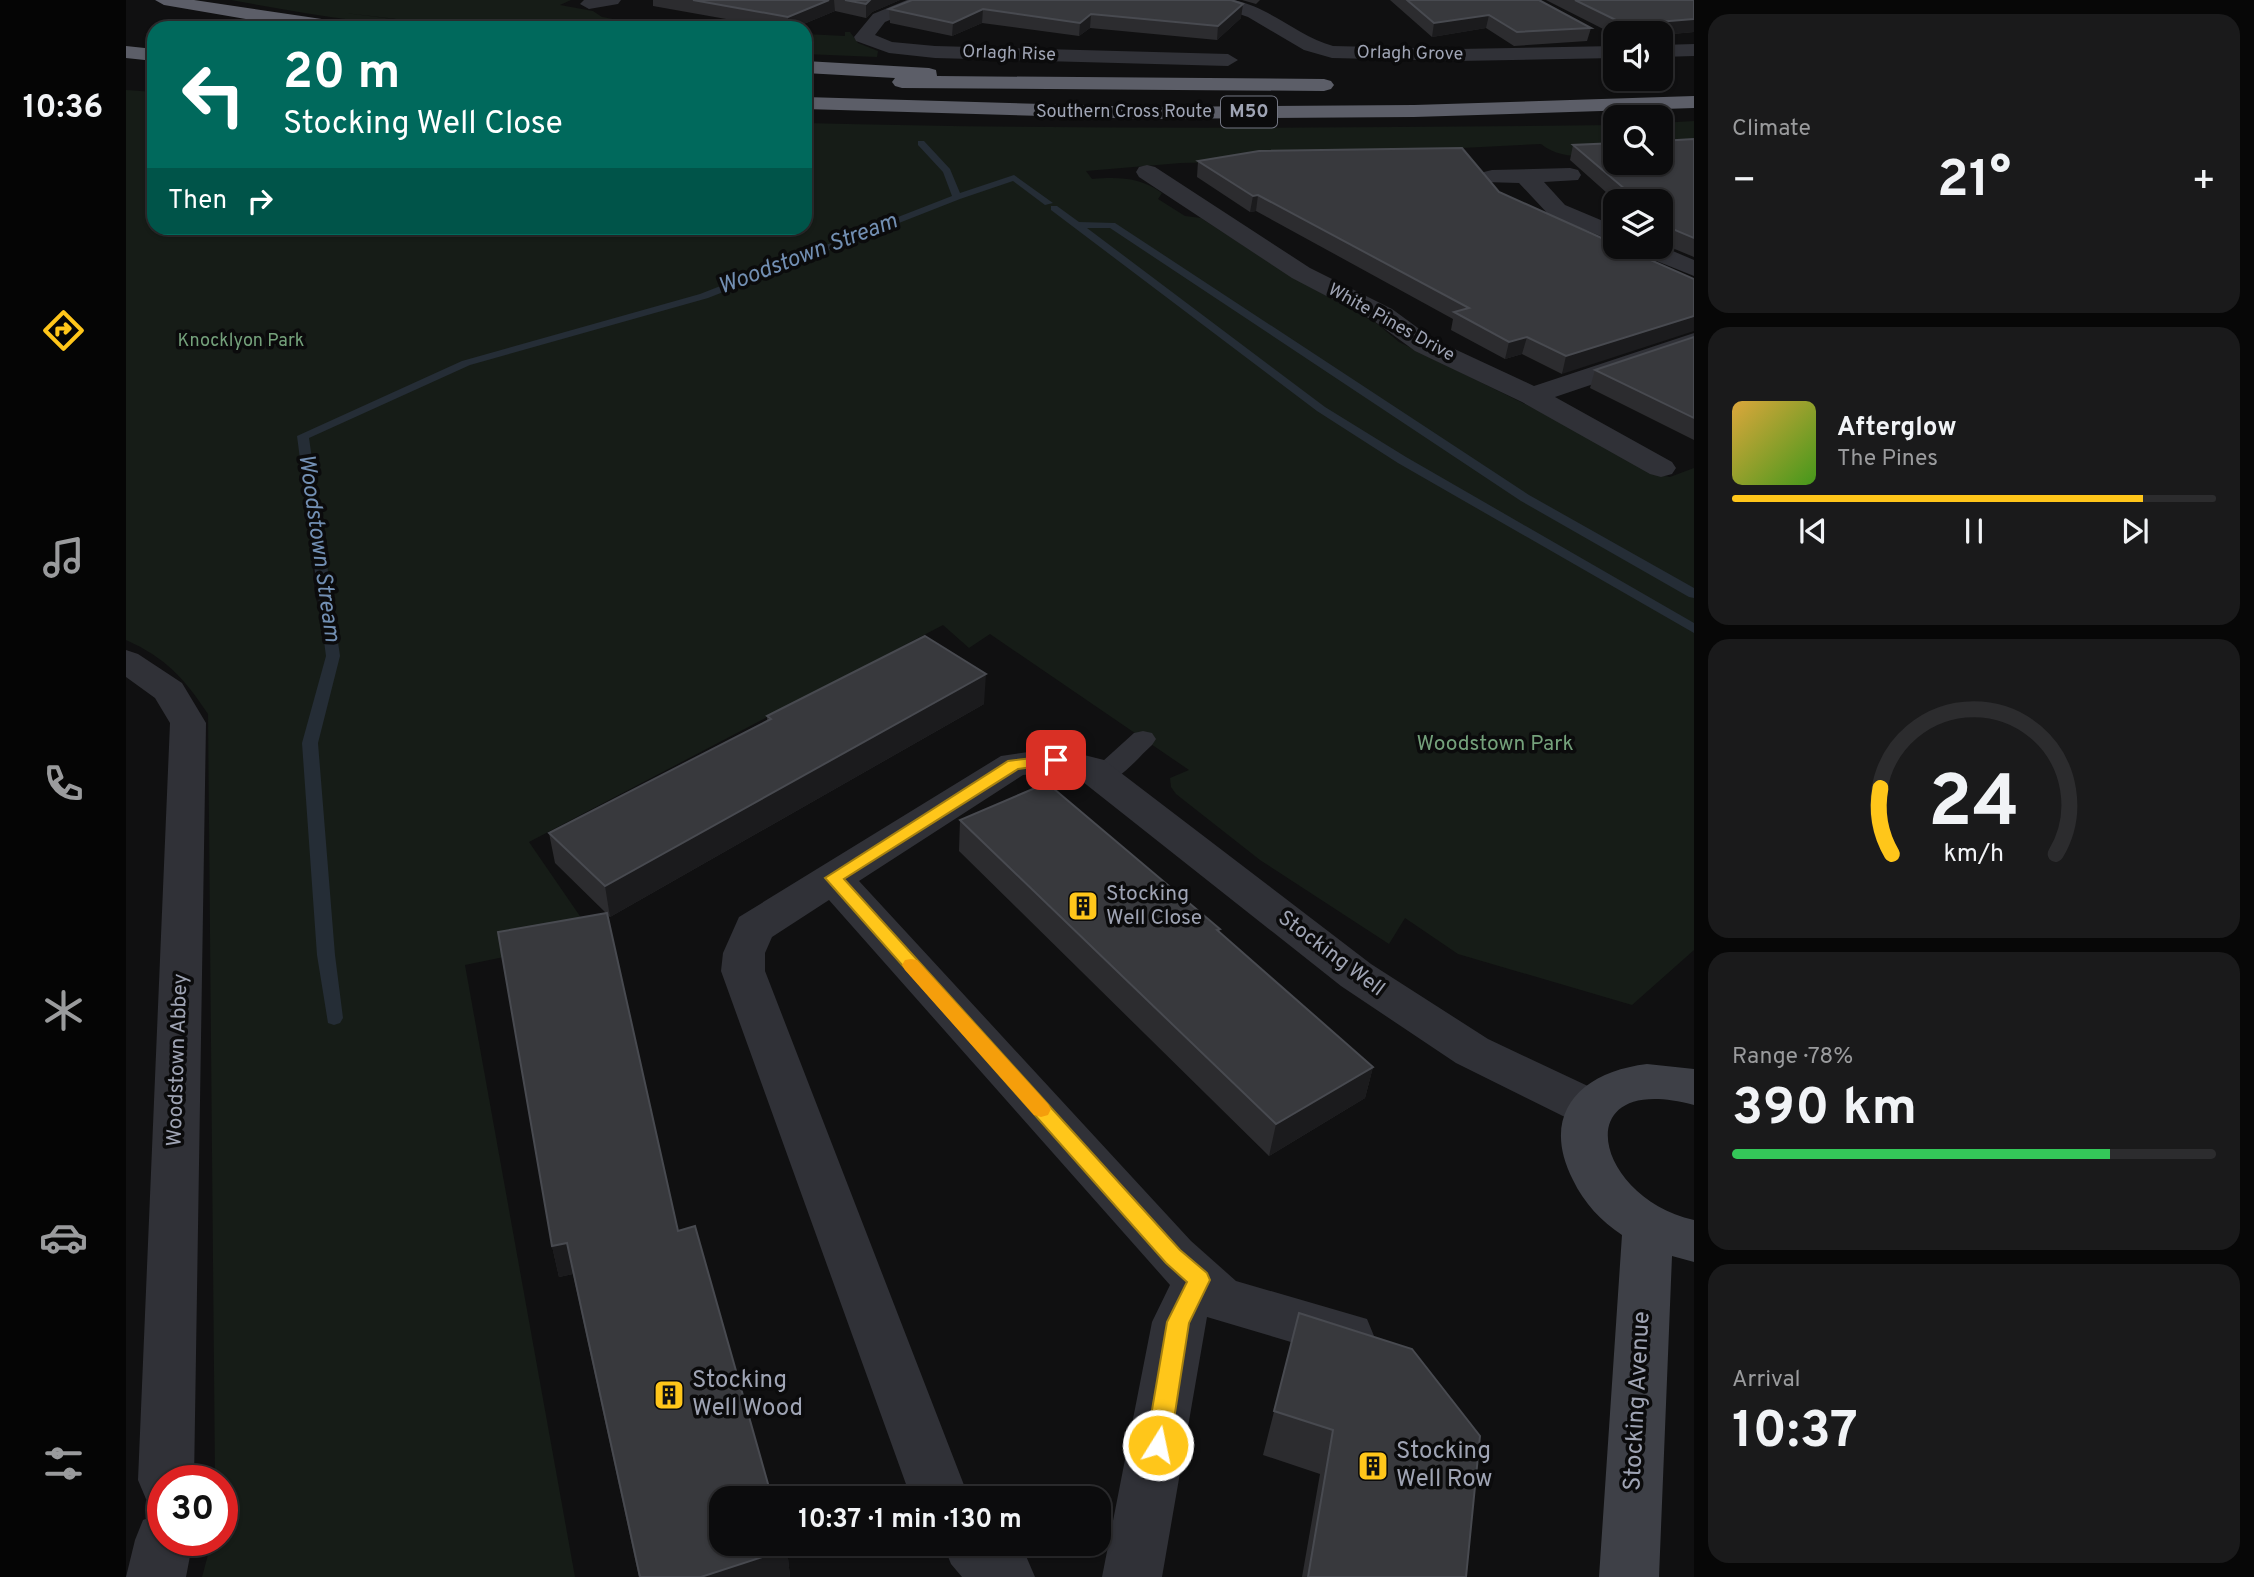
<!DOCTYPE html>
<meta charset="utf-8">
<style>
:root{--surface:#0c0c0d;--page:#1a1a1b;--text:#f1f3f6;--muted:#9a9b9d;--line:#2c2c2e;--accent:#ffc61a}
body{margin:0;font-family:Overpass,sans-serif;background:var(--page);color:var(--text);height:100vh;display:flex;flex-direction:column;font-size:26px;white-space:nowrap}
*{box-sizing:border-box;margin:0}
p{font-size:23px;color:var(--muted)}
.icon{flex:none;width:38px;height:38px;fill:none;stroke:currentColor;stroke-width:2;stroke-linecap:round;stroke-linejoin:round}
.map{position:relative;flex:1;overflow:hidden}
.panel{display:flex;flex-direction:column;gap:14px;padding:14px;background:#070707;width:560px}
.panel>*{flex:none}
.banner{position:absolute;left:21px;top:21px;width:665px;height:214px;border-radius:21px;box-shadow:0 2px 5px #0004,0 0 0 2px var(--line);background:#00695c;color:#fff;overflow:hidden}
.tools{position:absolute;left:1477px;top:21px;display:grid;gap:14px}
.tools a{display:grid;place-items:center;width:70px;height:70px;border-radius:14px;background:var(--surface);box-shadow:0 2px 5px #0004,0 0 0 2px var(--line);font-size:35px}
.speed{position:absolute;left:21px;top:1465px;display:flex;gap:14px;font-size:35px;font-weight:700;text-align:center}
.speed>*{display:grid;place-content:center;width:91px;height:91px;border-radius:50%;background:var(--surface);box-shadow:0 2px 5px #0004,0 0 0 2px var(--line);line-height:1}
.speed .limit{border:10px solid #d22;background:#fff;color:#111}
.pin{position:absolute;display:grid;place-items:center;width:60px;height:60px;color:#fff;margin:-30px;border-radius:14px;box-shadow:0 4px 10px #0006}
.me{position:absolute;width:77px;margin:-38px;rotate:10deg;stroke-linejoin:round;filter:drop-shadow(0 0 5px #0008)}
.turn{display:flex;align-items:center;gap:24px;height:147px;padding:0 21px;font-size:32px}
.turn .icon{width:91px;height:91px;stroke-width:2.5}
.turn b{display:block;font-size:49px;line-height:60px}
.then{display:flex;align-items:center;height:66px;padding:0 21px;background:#0003;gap:14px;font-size:26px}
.big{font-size:52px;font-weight:700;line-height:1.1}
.panel .widget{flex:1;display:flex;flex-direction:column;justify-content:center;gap:10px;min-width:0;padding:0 24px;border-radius:21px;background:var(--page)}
.panel .dial{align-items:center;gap:0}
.dial svg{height:182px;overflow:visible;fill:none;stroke:var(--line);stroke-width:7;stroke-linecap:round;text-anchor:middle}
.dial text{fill:var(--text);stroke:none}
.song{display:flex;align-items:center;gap:21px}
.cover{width:84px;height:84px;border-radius:10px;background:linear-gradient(135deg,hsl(40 70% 55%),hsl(100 70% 35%))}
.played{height:7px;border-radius:4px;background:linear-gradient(90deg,var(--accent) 85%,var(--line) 85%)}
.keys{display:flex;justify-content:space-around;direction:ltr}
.heat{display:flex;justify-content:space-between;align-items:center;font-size:38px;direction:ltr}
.charge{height:10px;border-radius:5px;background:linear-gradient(90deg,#34c759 78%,var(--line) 0)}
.trip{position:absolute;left:583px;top:1486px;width:402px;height:70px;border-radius:21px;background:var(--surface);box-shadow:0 2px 5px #0004,0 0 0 2px var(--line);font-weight:700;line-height:70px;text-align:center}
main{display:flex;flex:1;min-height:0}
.menu{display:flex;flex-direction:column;width:126px;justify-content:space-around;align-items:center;background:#050505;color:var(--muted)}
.menu .icon{width:49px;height:49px}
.menu .selected{color:var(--accent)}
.menu b{font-size:32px;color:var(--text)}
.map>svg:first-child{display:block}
</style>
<main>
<nav class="menu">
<b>10:36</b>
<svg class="icon selected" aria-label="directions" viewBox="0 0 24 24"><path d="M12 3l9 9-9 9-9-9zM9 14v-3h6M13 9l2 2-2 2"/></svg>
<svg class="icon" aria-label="music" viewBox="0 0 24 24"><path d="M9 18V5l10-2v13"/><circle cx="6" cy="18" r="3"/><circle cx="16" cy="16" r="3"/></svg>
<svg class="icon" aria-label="phone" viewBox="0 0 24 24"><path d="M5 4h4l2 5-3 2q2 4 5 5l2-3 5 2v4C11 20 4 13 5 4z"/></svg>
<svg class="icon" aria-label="climate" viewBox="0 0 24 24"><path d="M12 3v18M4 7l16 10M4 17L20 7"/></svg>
<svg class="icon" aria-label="car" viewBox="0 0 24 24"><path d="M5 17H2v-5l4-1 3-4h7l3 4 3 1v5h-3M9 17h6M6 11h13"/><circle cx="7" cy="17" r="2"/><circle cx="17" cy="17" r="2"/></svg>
<svg class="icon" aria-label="filters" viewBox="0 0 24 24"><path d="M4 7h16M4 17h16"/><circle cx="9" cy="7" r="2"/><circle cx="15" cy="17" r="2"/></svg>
</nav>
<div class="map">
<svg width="1568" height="1577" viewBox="0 0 1568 1577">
<rect width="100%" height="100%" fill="#101011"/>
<!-- green -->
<path fill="#161c17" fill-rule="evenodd" d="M 105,0 L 445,0 L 434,5 L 467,11 L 476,17 L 520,25 L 571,28 L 348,28 L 219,13 L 338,28 C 260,28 181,14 105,0 Z
M 719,32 L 724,32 L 732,43 L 752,51 L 751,57 L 679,54 L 679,34 L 719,36 Z
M 0,90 L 28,92 L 28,228 L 679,228 L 679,123 C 949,130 1219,128 1489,125 L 1489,156 C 1464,155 1435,161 1415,144 L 1336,148 L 1344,156 L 1055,163 L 960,171 L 966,179 C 993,177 1013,177 1036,193 L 1032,199 L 1059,216 L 1075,218 L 1168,278 L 1250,323 L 1273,342 L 1415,412 L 1529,474 L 1544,477 L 1568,468 L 1568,950 L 1506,1005 L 1332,954 L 1279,918 L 1263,944 L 1134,860 L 1050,794 L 1045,787 L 1044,778 L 1063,770 L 864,634 L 843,648 L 817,625 L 403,842 L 469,938 L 339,965 L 449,1577 L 76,1577 L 86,1540 L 96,1540 L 96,1480 L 89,1480 L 82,714 C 58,678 40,658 0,640 ZM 178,454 L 179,454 L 206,649 L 189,596 Z
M 1568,121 L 1568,153 L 1535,154 L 1535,123 Z"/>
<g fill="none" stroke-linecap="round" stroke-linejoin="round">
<!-- stream -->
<path fill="#252d36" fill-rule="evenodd" d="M 792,141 L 798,141 L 824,169 L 834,193 L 888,175 L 927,203 L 919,205 L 887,181 L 834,199 L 582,298 L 344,365 L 183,438 L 214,656 L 192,743 L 209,955 L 217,1018 L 214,1023 L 208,1025 L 202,1023 L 191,955 L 176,743 L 200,656 L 171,436 L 336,361 L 574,294 L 826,196 L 817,172 L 792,145 Z
M 925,206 L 931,206 L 953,222 L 989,223 L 1403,495 L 1568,588 L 1568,598 L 1563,597 L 1395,501 L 984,228 L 961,228 L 1199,407 L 1280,457 L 1568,623 L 1568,633 L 1272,463 L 1191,411 L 925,210 Z"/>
<!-- lane -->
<path fill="#303137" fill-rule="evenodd" d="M 1017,731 L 1026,733 L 1030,739 L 1026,745 C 1010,759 989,789 966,783 L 962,777 L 966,771 L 1008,733 Z"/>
<!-- street -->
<path fill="#303137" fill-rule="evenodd" d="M 458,0 L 495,0 L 492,4 L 463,9 L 454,4 Z
M 781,0 L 805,0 L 802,4 L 759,22 L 749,35 L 766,42 L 809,46 L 1102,54 L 1112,60 L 1102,66 L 809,58 L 763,53 L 730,41 L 728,37 L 747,14 Z
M 1081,0 C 1090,0 1100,0 1108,0 C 1145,8 1172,36 1207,46 L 1332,49 L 1489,46 L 1489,58 L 1332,61 L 1206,58 L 1178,50 L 1122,17 L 1084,4 Z
M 1568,44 L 1568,56 L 1535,57 L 1535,45 Z
M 1021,165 L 1029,167 L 1184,268 L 1266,309 L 1307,339 L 1408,386 L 1568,333 L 1568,350 L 1429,397 L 1546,462 L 1550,468 L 1546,474 L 1535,477 L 1524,474 L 1396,402 L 1289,351 L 1248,321 L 1166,278 L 1013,177 L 1010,172 L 1013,167 Z
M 1444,168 L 1452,170 L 1455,175 L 1452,180 L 1418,182 L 1439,205 L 1489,226 L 1489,242 L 1423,215 L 1393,183 L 1358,182 L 1355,177 L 1358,172 L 1366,170 Z
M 1535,246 L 1568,260 L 1568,276 L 1508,252 L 1505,247 Z
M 0,650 L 12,654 L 56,683 L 80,723 L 68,1480 L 37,1480 L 37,1506 L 20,1499 L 12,1480 L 44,723 L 29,698 L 0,677 Z
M 930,748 L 978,760 L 1245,964 L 1362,1039 L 1481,1095 L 1487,1108 L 1481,1121 L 1464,1126 L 1447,1121 L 1330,1063 L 1215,986 L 952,778 L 930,772 L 897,775 L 733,881 L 1065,1241 L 1110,1281 L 1241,1319 L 1248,1336 L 1241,1353 L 1222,1359 L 1081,1317 L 1036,1577 L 976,1577 L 1026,1322 L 1044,1285 L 703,900 L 646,937 L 639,953 L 639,971 L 843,1498 L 785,1498 L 595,971 L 597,953 L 613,917 L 875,756 Z
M 37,1512 L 37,1540 L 67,1540 L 60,1577 L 0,1577 L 9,1540 L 17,1520 Z
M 817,1544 L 885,1544 L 900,1556 L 909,1577 L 836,1577 L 825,1564 Z"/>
<!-- secondary -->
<path fill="#3e4047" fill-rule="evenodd" d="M 1521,1064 L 1568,1069 L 1568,1105 C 1439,1070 1468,1198 1568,1220 L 1568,1262 L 1546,1256 L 1533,1577 L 1473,1577 L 1496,1235 C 1475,1221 1458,1203 1447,1180 C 1413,1113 1455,1072 1521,1064 Z"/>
<!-- highway -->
<path fill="#5c5e68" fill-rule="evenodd" d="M 29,0 L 68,0 L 216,22 L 225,28 L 173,28 L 38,5 Z
M 0,46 L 28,49 L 28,61 L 0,58 Z
M 679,61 L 803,68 L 810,70 L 811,76 L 1198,79 L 1205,81 L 1208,85 L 1205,89 L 1198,91 L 776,88 L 769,86 L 766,82 L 769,78 L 679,73 Z
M 1568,96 L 1568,108 L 1288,117 L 1022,119 L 679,109 L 679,97 L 1022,107 L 1288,105 Z"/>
</g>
<!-- wall -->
<path fill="#2c2c2f" d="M 527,0 L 774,0 L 746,12 L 740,18 L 709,11 L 668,28 L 650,28 L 527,6 Z
M 786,0 L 1115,18 L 1091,40 L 964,28 L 953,36 L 856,23 L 826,36 L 764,23 L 763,9 Z
M 1116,0 L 1134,0 L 1130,4 Z
M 1264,0 L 1413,0 L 1465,28 L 1461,41 L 1388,46 L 1360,28 L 1306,37 Z
M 1420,0 L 1568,0 L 1568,32 L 1535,35 L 1535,33 L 1489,33 L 1489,35 Z
M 1568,139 L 1568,257 L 1539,245 L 1535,241 L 1535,201 L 1490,201 L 1444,160 L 1447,145 Z
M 1072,161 L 1373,192 L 1489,244 L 1436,374 L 1396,354 L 1379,359 L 1325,330 L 1327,319 L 1130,211 L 1124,212 L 1071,177 Z
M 1568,337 L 1568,440 L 1464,388 L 1469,370 Z
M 858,704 L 484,917 L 481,914 L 552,1231 L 661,1549 L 664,1577 L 513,1577 L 447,1274 L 433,1277 L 426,1246 L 480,913 L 429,863 L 423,833 L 641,721 L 641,716 Z
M 834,820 L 1094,929 L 1093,932 L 1247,1067 L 1239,1098 L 1143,1156 L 833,851 Z
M 1173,1313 L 1340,1577 L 1176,1577 L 1194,1474 L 1137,1455 Z"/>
<!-- shaded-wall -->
<path fill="#1b1b1d" d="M 703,0 L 708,0 L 709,11 L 668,28 L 662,28 L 662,17 Z
M 744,0 L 774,0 L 746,12 L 740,18 L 740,4 Z
M 1117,4 L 1115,18 L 1091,40 L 1092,26 Z
M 857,9 L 856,23 L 826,36 L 827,23 Z
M 965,14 L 964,28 L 953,36 L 954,23 Z
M 1363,15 L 1360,28 L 1306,37 L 1308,23 Z
M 1568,19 L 1568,32 L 1535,35 L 1535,33 L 1493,33 L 1495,25 Z
M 1132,195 L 1130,211 L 1124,212 L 1127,196 Z
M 1568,316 L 1568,331 L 1436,374 L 1440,356 Z
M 1401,337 L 1396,354 L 1379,359 L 1383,342 Z
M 860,674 L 858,704 L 484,917 L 479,886 Z
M 1247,1067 L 1239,1098 L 1143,1156 L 1150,1124 Z
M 441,1243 L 447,1274 L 433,1277 L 426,1246 Z
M 661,1549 L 664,1577 L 575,1577 Z"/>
<!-- building -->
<path fill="#38393d" stroke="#484a50" stroke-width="2" d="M 567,0 L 703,0 L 662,17 Z
M 719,0 L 744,0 L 740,4 Z
M 786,0 L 1105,0 L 1117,4 L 1092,26 L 965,14 L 954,23 L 857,9 L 827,23 L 763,9 Z
M 1281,0 L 1413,0 L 1465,28 L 1391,32 L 1363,15 L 1308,23 Z
M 1449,0 L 1568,0 L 1568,19 L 1495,25 L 1494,22 Z
M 1568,139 L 1568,238 L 1544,228 L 1535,221 L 1535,201 L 1513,201 L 1447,145 L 1489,143 L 1489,163 L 1535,163 L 1535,141 Z
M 1336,148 L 1373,192 L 1489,244 L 1489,247 L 1495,247 L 1568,279 L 1568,316 L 1440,356 L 1401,337 L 1383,342 L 1328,312 L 1343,308 L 1132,195 L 1127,196 L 1072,161 L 1133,151 Z
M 1568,337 L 1568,418 L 1469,370 Z
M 799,636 L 860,674 L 479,886 L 423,833 L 645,719 L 641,716 Z
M 921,783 L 1094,929 L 1091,930 L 1247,1067 L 1150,1124 L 834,820 Z
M 481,913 L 552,1231 L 569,1226 L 646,1498 L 595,1498 L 595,1544 L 659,1544 L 661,1549 L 575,1577 L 514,1577 L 441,1243 L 426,1246 L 372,932 Z
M 1173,1313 L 1286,1349 L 1354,1436 L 1340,1577 L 1182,1577 L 1207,1430 L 1148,1411 Z"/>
<!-- route -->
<path fill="#ffc61a" stroke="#a68111" stroke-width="2" d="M 930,755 L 938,760 L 936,763 L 892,769 L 718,879 L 1054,1250 L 1081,1273 L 1084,1280 L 1063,1323 L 1044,1445 L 1040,1452 L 1032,1456 L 1024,1452 L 1020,1445 L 1041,1322 L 1061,1282 L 1040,1263 L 699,878 L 882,761 Z"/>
<!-- slow -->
<path fill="#f59e0b" d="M 785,959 L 791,960 L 922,1104 L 925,1109 L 922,1115 L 915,1117 L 908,1115 L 779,970 L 776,965 L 779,960 Z"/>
<!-- icons -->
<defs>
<g id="building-square" transform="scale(1.575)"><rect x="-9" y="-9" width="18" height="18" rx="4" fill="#ffc61a" stroke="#0b0b0c"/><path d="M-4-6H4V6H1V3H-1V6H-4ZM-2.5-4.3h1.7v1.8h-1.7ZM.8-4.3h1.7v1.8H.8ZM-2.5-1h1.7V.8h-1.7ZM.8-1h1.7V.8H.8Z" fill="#111"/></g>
</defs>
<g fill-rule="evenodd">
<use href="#building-square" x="957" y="906"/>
<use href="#building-square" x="543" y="1395"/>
<use href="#building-square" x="1247" y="1466"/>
</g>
<g text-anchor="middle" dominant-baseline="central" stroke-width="7" stroke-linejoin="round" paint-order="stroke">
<!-- far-street labels -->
<g font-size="18" fill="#9fa4b4" stroke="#0b0b0c">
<text transform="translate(883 54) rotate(2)">Orlagh Rise</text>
<text transform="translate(1284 54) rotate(1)">Orlagh Grove</text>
<text x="998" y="112">Southern Cross Route</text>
<text transform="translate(1265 323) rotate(29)">White Pines Drive</text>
</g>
<!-- far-park labels -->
<g font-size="18" fill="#74a17b" stroke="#0b0b0c">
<text x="115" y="341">Knocklyon Park</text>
</g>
<!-- shield labels -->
<rect fill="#0b0b0c" stroke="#737682" stroke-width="2" x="1095" y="96.5" width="56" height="31" rx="5"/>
<g font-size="19" font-weight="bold" fill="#9fa4b4">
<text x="1123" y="112">M50</text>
</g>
<!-- park labels -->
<g font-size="21" fill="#74a17b" stroke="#0b0b0c">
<text x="1369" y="744">Woodstown Park</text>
</g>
<!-- poi labels -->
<g font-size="21" fill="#9fa4b4" stroke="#0b0b0c" text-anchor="start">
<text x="980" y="894">Stocking<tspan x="980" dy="24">Well Close</tspan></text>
</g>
<!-- street labels -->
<g font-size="21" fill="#9fa4b4" stroke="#0b0b0c">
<text transform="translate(1205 954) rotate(37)">Stocking Well</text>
<text transform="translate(52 1060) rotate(-88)">Woodstown Abbey</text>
</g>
<!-- water labels -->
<g font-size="23" font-style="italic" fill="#728fb3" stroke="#0b0b0c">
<text transform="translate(682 255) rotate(-21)">Woodstown Stream</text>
<text transform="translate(192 548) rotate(82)">Woodstown Stream</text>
</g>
<!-- near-poi labels -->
<g font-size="24" fill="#9fa4b4" stroke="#0b0b0c" text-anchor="start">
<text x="566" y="1381">Stocking<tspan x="566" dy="28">Well Wood</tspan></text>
<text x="1270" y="1452">Stocking<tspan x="1270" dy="28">Well Row</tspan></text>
</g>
<!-- near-street labels -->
<g font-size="24" fill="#9fa4b4" stroke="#0b0b0c">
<text transform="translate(1512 1401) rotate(-87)">Stocking Avenue</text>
</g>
</g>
</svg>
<div class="tools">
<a><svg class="icon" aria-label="sound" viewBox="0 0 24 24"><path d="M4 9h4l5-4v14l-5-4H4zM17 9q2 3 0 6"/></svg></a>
<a><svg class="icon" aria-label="search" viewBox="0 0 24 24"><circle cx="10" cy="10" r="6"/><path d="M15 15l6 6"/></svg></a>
<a><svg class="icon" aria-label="layers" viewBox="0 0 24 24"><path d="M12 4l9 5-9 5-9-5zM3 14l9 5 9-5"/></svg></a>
</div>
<div class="speed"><div class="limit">30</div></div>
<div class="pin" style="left:930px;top:760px;background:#d93025"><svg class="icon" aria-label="arrive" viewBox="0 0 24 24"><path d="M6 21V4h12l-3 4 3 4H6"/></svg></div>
<svg class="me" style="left:1032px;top:1445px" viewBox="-20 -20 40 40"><circle r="17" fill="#ffc61a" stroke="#fff" stroke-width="3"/><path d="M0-11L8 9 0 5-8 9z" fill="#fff"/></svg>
<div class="trip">10:37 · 1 min · 130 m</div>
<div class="banner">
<div class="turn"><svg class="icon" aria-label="left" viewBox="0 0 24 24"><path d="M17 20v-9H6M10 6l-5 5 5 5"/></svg><div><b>20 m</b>Stocking Well Close</div></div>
<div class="then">Then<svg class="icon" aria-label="right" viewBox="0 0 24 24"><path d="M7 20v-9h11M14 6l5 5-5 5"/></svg></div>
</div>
</div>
<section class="panel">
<div class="widget"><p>Climate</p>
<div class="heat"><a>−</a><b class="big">21°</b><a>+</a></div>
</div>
<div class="widget">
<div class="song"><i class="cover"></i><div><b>Afterglow</b><p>The Pines</p></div></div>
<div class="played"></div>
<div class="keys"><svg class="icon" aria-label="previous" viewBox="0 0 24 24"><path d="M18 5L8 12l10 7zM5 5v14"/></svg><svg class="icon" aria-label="pause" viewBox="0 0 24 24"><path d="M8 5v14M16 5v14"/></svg><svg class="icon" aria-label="next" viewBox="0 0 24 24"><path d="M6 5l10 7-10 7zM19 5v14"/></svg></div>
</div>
<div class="widget dial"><svg viewBox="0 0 100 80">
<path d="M14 69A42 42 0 1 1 86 69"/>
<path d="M14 69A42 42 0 0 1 9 40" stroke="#ffc61a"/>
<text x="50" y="56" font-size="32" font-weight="700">24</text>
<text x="50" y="72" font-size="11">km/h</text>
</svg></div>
<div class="widget"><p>Range · 78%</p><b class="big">390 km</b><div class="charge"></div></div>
<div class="widget"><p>Arrival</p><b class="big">10:37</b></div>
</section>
</main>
